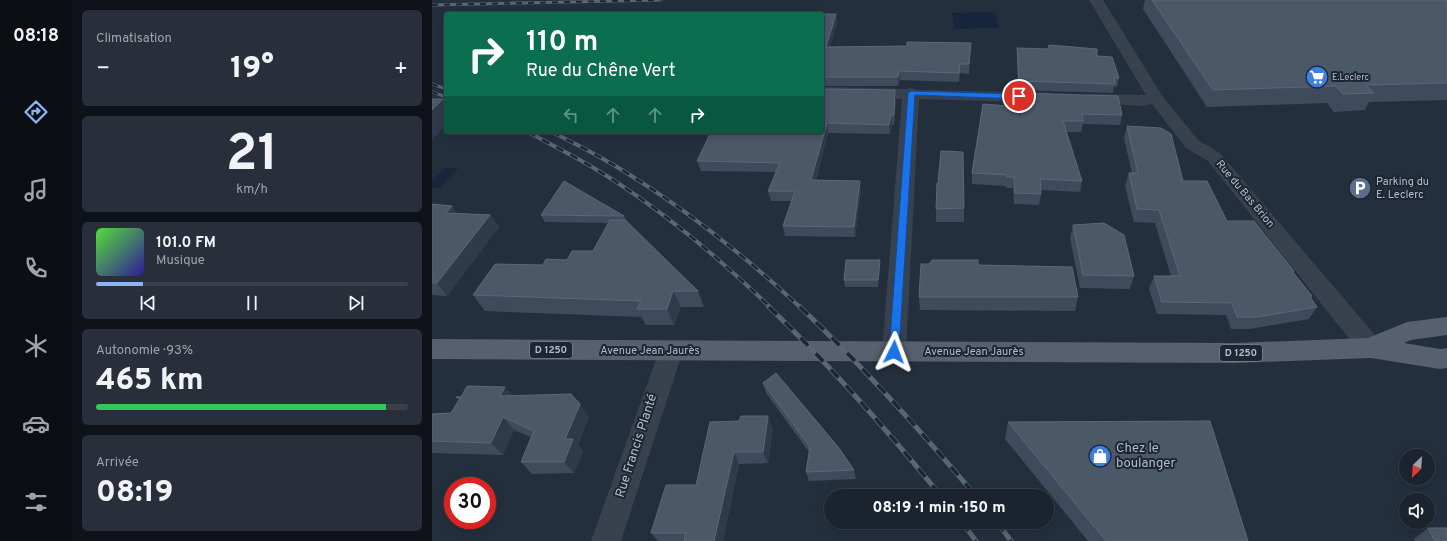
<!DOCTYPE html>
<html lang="fr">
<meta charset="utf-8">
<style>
:root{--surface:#1b232e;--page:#282f3a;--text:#f1f3f6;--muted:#a0a4aa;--line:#39404a;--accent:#8ab4f8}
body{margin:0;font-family:Overpass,sans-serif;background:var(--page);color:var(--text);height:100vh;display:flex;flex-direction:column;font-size:15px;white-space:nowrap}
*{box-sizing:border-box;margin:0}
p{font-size:13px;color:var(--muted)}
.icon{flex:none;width:22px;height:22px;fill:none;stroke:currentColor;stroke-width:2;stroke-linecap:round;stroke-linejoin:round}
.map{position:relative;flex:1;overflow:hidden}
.panel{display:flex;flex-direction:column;gap:10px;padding:10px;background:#0f1319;width:360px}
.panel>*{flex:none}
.hud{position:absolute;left:12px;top:12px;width:380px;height:122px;border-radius:4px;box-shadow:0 2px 10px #0003,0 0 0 1px var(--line);background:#0b6e4f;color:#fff;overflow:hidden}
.needle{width:26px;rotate:205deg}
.buttons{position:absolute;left:967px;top:449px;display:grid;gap:8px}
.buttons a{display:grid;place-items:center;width:36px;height:36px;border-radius:50%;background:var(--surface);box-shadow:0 2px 10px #0003,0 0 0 1px var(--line);font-size:20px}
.speed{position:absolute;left:12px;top:477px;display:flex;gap:8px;font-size:20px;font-weight:700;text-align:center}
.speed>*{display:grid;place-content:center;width:52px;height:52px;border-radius:50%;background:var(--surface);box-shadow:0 2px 10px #0003,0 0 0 1px var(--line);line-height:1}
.speed .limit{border:6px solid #d22;background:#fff;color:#111}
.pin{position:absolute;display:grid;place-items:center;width:34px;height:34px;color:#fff;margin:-17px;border:2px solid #fff;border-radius:50%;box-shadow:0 1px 4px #0007}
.me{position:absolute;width:44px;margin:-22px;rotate:3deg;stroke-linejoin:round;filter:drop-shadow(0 0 3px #0008)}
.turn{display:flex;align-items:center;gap:14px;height:84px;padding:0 16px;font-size:18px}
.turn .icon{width:52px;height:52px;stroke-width:2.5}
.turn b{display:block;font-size:28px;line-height:34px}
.lanes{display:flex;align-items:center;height:38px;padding:0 16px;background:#0003;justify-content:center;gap:20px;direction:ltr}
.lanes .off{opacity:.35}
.big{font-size:30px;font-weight:800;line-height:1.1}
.panel .tile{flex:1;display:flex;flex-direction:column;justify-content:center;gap:6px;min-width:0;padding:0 14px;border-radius:6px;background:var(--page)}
.panel .dial{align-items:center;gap:0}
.dial b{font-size:52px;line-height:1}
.song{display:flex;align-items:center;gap:12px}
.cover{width:48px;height:48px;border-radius:6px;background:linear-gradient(135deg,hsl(110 70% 55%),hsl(250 70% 35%))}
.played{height:4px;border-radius:2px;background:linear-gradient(90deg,var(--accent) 15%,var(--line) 15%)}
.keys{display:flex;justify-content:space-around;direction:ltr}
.heat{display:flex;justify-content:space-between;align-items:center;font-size:22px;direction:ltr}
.charge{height:6px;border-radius:3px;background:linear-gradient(90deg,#34c759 93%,var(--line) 0)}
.trip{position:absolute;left:392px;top:489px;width:230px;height:40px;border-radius:20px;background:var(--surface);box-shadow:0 2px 10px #0003,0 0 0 1px var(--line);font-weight:800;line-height:40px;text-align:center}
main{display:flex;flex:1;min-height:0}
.tab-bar{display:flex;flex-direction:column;width:72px;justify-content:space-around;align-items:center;background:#0b0e12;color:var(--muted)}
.tab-bar .icon{width:28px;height:28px}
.tab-bar .current{color:var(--accent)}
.tab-bar b{font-size:18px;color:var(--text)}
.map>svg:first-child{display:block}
</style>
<main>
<nav class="tab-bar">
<b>08:18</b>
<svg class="icon current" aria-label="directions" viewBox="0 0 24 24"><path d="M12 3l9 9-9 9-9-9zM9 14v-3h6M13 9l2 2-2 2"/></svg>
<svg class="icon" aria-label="music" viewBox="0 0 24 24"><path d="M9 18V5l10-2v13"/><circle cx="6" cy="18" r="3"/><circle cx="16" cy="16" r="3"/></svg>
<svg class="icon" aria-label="phone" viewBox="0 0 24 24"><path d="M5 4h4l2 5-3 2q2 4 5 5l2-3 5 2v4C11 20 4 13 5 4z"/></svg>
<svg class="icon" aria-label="climate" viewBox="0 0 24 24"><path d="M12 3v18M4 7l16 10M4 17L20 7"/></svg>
<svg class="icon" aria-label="car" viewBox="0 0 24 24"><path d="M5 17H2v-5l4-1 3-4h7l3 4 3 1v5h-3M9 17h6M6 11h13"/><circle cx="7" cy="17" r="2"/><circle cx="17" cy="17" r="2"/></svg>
<svg class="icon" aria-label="filters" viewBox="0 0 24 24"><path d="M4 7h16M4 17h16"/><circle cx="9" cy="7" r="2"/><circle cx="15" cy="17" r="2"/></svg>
</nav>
<section class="panel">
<div class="tile"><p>Climatisation</p>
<div class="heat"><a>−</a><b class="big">19°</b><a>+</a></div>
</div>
<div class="tile dial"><b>21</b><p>km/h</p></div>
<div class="tile">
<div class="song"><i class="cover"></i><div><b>101.0 FM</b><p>Musique</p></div></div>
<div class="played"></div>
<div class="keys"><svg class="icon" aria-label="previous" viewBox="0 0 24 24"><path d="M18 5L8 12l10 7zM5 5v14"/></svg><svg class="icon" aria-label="pause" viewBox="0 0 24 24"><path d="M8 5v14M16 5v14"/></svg><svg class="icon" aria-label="next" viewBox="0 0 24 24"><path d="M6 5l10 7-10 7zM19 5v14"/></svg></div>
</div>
<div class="tile"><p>Autonomie · 93%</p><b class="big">465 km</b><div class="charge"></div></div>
<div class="tile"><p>Arrivée</p><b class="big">08:19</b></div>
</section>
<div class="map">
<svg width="1015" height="541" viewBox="0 0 1015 541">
<rect width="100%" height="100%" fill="#242f3e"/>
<!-- water -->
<path fill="#17263c" d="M 563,12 L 567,28 L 522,29 L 520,13 Z
M 13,168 L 26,168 L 8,188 L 0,187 L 0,181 Z"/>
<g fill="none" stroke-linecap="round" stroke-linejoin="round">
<!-- minor -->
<path fill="#38414e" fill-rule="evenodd" d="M 657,0 L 671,0 L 731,97 L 766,140 L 788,153 L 948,341 L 951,348 L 948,355 L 939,358 L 930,355 L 776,161 L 754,148 L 720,104 L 709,106 L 651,102 L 649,99 L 651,96 L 657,94 L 714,95 Z
M 390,87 L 474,89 L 479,88 L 485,90 L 617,93 L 623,95 L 625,98 L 623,101 L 617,103 L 487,99 L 474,352 L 471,359 L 462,362 L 453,359 L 450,352 L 470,99 L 390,97 Z
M 239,341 L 248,344 L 251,351 L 189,541 L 159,541 L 227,351 L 230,344 Z"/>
<!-- primary -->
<path fill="#56606e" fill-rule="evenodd" d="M 1015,317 L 1015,335 L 979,340 L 972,343 L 1008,349 L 1015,348 L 1015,368 L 1008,369 L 939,358 L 802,363 L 0,359 L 0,339 L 802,343 L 936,338 L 975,322 Z"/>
<!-- rail-far2 casing -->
<g stroke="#5a6575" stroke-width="3">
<path id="rail-far2" d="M 0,5 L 229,0
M 0,84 L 14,89
M 0,92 L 14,97"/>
</g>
<!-- rail-far1 casing -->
<g stroke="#5a6575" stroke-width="4">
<path id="rail-far1" d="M 96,132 C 116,143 136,153 155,164 C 222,203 283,254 339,308
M 120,132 C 144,144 167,156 190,170 C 254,209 314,257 369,308"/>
</g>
<!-- rail casing -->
<g stroke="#5a6575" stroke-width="5">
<path id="rail" d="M 337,307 C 399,366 455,430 509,496
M 368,307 C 431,366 488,430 544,496
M 530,522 L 544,541
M 565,522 L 579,541"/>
</g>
<!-- rail-far2 -->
<use href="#rail-far2" stroke="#1d2633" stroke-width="2" stroke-dasharray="6" stroke-linecap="butt"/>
<!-- rail-far1 -->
<use href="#rail-far1" stroke="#1d2633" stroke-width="2.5" stroke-dasharray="8" stroke-linecap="butt"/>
<!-- rail -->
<use href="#rail" stroke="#1d2633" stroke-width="3.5" stroke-dasharray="11" stroke-linecap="butt"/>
</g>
<!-- wall -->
<path fill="#3f4b5c" d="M 713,0 L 1015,0 L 1015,100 L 937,102 L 933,110 L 902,112 L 895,103 L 775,107 L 711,9 Z
M 390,14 L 404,14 L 405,23 L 398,47 L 475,46 L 539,43 L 537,74 L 528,73 L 527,82 L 468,80 L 466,86 L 390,86 Z
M 585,48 L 665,56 L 687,78 L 685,87 L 682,86 L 681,93 L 586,90 L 585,57 Z
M 390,89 L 463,90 L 464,99 L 462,124 L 460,125 L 458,134 L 396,133 L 384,180 L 429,191 L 423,237 L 353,236 L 351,226 L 360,201 L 339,201 L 336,191 L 344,172 L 269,171 L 265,161 L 278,135 L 221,134 L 220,132 L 340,132 Z
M 588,93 L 690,115 L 688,125 L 651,124 L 649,132 L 634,132 L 650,181 L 648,192 L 608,190 L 609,194 L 607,205 L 582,204 L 581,188 L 574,188 L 574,186 L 540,184 L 540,173 L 587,107 Z
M 695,126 L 751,181 L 795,221 L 862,271 L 861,272 L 880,296 L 879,298 L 885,307 L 877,319 L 818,329 L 799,329 L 794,315 L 725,314 L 717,289 L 722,276 L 739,276 L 723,223 L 702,222 L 693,186 L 697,173 L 700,173 L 692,138 Z
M 506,183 L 532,208 L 532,222 L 504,222 L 504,209 Z
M 0,204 L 25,213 L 58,215 L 67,227 L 15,296 L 0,295 Z
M 109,215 L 192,216 L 194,220 L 266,291 L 272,307 L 249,307 L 242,325 L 214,325 L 209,317 L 53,311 L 41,295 L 111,265 L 135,260 L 161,251 L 176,223 L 113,222 Z
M 641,225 L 702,276 L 698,289 L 648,288 L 638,238 Z
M 546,265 L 646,297 L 643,311 L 488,310 L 487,297 Z
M 448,267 L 446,287 L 413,287 L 412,280 Z
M 331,383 L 422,470 L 424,479 L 377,481 L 374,472 L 377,452 L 334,393 Z
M 81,395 L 157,417 L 146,445 L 151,451 L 142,473 L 100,474 L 89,462 L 99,437 L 82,430 L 71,455 L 0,453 L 0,414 L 19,413 L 27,400 L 24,397 Z
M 307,421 L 341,428 L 336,463 L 307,464 L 291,541 L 226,541 L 219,533 L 264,485 Z
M 576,422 L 816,541 L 656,541 L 573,439 Z
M 996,528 L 1015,541 L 983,541 L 982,539 Z"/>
<!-- shaded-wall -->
<path fill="#2f3b4b" d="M 404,14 L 405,23 L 395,56 L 394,47 Z
M 467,71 L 468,80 L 466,86 L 466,77 Z
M 463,90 L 464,99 L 462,124 L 462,115 Z
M 11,99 L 14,103 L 14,125 L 0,140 L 0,110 Z
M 459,115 L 460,125 L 458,134 L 457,125 Z
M 395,123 L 396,133 L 381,190 L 379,180 Z
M 428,181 L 429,191 L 423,237 L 422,227 Z
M 20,206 L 29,218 L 14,213 Z
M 58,215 L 67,227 L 15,296 L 5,283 Z
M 448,260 L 448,267 L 446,287 L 446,280 Z
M 241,291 L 249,307 L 242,325 L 235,309 Z
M 73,387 L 84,399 L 68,396 Z
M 148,404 L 157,417 L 146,445 L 151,451 L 142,473 L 132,462 L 133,439 Z
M 336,416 L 341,428 L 336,463 L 331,452 Z
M 71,417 L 82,430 L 71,455 L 59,443 Z
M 302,452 L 307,464 L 291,541 L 282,541 Z"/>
<!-- building -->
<path fill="#4b5868" stroke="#5c6777" d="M 720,0 L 1015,0 L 1015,83 L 934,85 L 942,93 L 911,94 L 904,86 L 781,90 Z
M 390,14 L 404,14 L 394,47 L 475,46 L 475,42 L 539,43 L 537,64 L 528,64 L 527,73 L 467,71 L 466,77 L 390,77 Z
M 617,45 L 665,49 L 665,56 L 680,57 L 687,78 L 682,78 L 683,84 L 587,81 L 585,48 L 616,49 Z
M 390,89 L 463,90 L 462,115 L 459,115 L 457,125 L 395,123 L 379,180 L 428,181 L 422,227 L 351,226 L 363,191 L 336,191 L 348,163 L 265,161 L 279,132 L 390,132 Z
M 588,93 L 686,96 L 690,115 L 650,114 L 651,121 L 631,121 L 650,181 L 608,179 L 609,194 L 583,193 L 582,177 L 575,177 L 575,175 L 540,173 L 551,104 L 589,107 Z
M 0,99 L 11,99 L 0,110 Z
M 695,126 L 729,128 L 739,134 L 751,181 L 775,181 L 795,221 L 822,221 L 862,271 L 860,271 L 880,296 L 878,297 L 885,307 L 825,317 L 805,317 L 800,303 L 730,302 L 722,276 L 748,276 L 727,210 L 705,209 L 697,173 L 706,173 Z
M 509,151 L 531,152 L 532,208 L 504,209 L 505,183 L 506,183 Z
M 132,181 L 192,216 L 109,215 Z
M 0,204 L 20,206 L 14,213 L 58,215 L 5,283 L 0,283 Z
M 178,220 L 193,220 L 266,291 L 241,291 L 235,309 L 205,309 L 209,301 L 41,295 L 63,264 L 111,265 L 114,259 L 135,260 L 140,251 L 161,251 Z
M 672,223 L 692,235 L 702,276 L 651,275 L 641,225 Z
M 414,260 L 448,260 L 446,280 L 412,280 Z
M 500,260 L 546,260 L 546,265 L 640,267 L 646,297 L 487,297 L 489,264 L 497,264 Z
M 344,373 L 407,448 L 422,470 L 374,472 L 378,447 L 331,383 Z
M 35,386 L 73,387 L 68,396 L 139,394 L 148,404 L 133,439 L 141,439 L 132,462 L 89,462 L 102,431 L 71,417 L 59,443 L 0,441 L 0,414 L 19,413 L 28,398 L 24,397 L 29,397 Z
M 309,416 L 336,416 L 331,452 L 302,452 L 282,541 L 252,541 L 254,533 L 219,533 L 234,485 L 264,485 L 278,422 L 307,421 Z
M 778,421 L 816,541 L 674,541 L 576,422 Z
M 996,528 L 1015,528 L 1015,541 L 1003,541 Z"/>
<!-- route -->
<path fill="#1a73e8" stroke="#114b97" d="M 479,91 L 587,94 L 590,96 L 587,99 L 483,95 L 467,352 L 466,355 L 462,356 L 459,355 L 457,352 L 476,93 Z"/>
<!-- icons -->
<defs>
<g id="supermarket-disc" transform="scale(1.15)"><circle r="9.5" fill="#3f7fe0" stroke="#1d2633"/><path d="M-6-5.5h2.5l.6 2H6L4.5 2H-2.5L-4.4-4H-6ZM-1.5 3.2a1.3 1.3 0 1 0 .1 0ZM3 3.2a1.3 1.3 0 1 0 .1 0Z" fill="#fff"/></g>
<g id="parking-disc" transform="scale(1.15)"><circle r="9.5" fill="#5c6f8a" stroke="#1d2633"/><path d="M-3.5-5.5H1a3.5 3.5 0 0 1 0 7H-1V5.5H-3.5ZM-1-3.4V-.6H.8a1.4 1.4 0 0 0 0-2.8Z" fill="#fff"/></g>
<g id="shop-disc" transform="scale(1.15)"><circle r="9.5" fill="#3f7fe0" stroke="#1d2633"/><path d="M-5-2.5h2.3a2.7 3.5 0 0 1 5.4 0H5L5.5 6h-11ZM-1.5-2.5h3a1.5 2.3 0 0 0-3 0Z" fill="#fff"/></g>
</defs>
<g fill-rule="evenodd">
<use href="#supermarket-disc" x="885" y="77"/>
<use href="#parking-disc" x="928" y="188"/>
<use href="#shop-disc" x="668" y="456"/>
</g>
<g text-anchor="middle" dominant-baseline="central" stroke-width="4" stroke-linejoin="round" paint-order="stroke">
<!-- far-poi labels -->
<g font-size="9" fill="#b4bcc9" stroke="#1d2633" text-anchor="start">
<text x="900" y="77">E.Leclerc</text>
</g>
<!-- shield labels -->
<g fill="#1d2633" stroke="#878f9c" stroke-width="1">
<rect x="98" y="342" width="42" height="16" rx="3"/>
<rect x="788" y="345" width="42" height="16" rx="3"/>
</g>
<g font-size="10" font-weight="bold" fill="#b4bcc9">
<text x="119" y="350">D 1250</text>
<text x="809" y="353">D 1250</text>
</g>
<!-- poi labels -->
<g font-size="11" fill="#b4bcc9" stroke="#1d2633" text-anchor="start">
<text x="944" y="182">Parking du<tspan x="944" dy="13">E. Leclerc</tspan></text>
</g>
<!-- street labels -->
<g font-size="11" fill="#b4bcc9" stroke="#1d2633">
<text transform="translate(813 194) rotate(50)">Rue du Bas Brion</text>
<text x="218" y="351">Avenue Jean Jaurès</text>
<text x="542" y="352">Avenue Jean Jaurès</text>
</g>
<!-- near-street labels -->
<g font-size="13" fill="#b4bcc9" stroke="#1d2633">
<text transform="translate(205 446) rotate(-72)">Rue Francis Planté</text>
</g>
<!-- near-poi labels -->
<g font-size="13" fill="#b4bcc9" stroke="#1d2633" text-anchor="start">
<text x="684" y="449">Chez le<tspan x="684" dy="15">boulanger</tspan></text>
</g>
</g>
</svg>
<div class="buttons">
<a><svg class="needle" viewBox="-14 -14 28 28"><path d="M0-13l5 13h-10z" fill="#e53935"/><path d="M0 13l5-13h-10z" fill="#a0a4aa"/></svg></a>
<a><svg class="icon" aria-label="sound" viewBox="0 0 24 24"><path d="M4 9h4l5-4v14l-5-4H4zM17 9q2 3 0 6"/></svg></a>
</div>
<div class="speed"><div class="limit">30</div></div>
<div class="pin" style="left:587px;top:96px;background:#d93025"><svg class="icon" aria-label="arrive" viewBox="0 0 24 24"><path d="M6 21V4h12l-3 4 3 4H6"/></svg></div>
<svg class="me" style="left:462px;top:352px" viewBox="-20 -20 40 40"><path d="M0-17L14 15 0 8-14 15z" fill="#1a73e8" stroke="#fff" stroke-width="4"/></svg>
<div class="trip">08:19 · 1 min · 150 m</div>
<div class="hud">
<div class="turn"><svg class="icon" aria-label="right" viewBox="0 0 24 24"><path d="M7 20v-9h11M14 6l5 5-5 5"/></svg><div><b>110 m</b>Rue du Chêne Vert</div></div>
<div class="lanes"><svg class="icon off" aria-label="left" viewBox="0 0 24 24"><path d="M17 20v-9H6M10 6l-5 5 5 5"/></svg><svg class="icon off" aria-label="ahead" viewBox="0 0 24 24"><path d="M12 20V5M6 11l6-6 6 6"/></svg><svg class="icon off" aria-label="ahead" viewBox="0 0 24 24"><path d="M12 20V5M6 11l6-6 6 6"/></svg><svg class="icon" aria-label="right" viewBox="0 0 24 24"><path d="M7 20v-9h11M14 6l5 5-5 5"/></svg></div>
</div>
</div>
</main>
